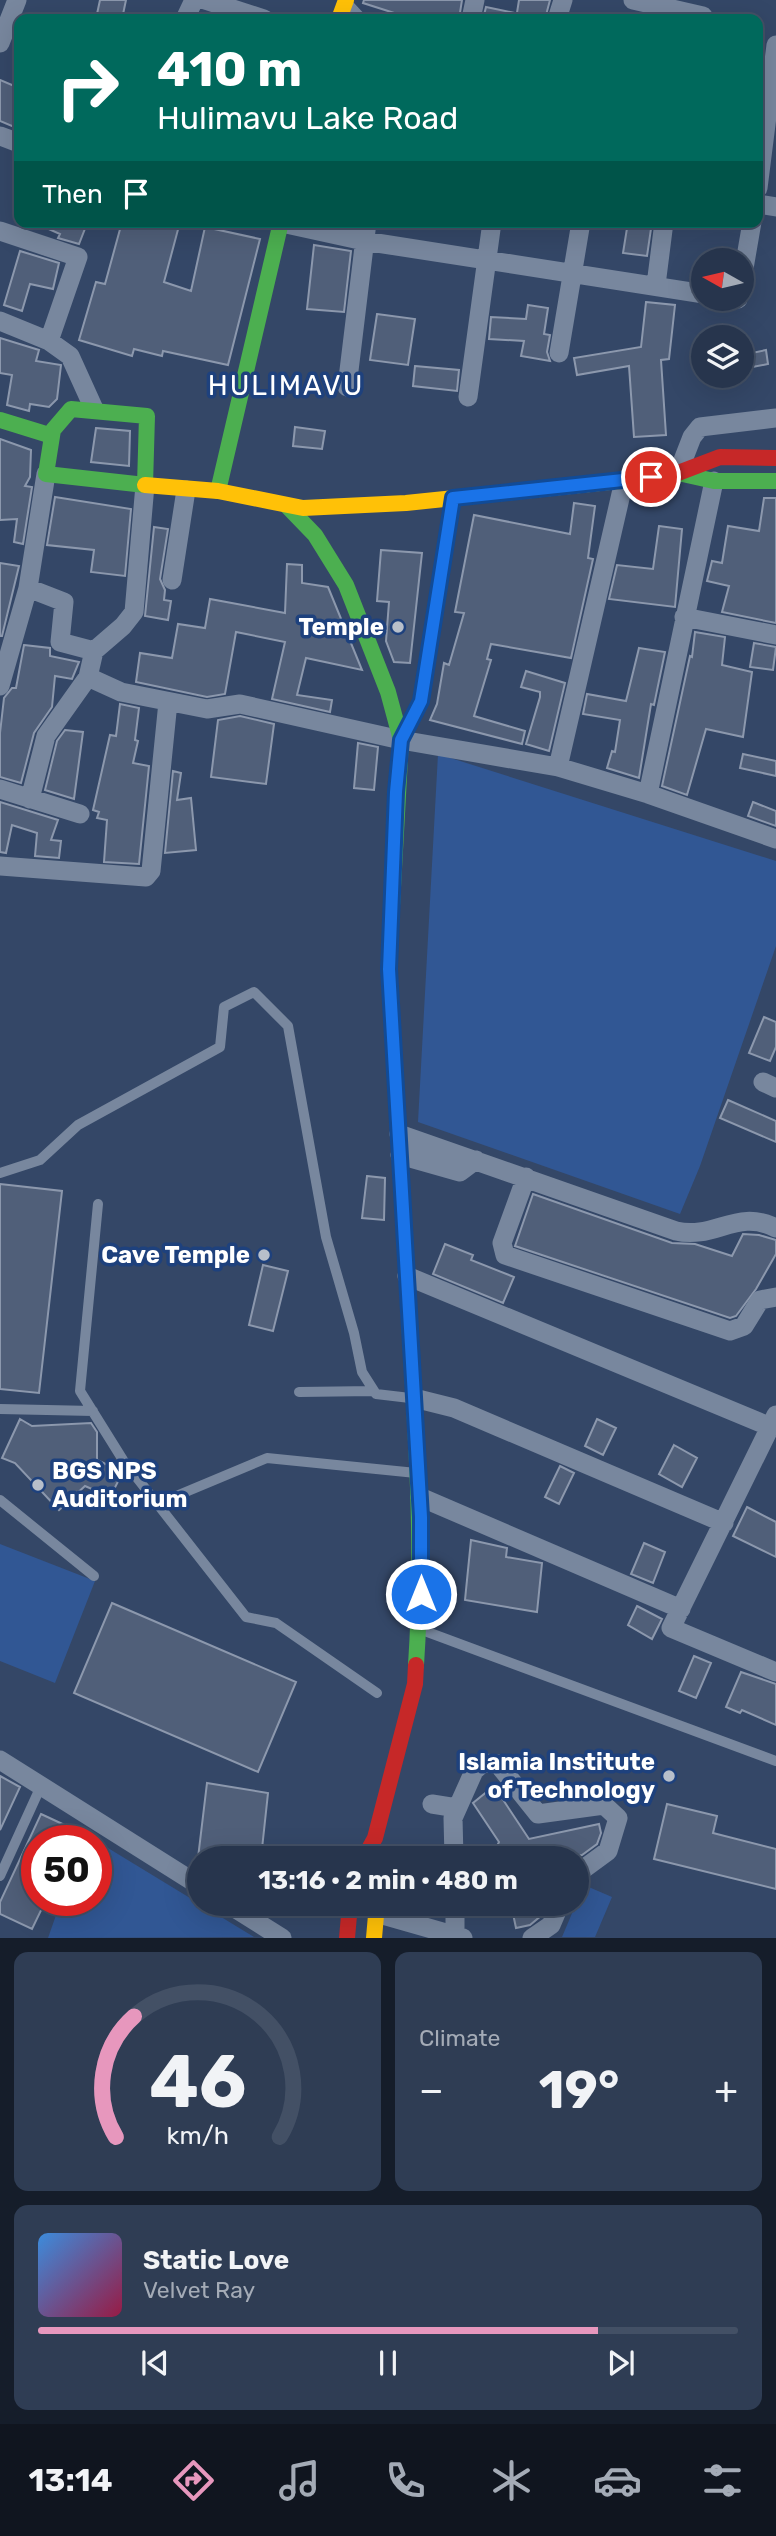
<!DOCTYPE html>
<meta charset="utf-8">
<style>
:root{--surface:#27354d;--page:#2f3d54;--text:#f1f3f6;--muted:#a4abb6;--line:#435065;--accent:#e797bd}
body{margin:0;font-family:Rubik,sans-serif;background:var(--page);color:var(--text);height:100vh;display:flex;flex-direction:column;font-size:26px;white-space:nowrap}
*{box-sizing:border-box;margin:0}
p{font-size:23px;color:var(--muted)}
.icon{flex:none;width:38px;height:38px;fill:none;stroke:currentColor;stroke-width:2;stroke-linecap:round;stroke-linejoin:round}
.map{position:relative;height:1938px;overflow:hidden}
.side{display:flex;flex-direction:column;gap:14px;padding:14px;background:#151d2a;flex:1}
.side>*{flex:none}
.hud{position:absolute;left:14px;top:14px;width:749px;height:214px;border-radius:14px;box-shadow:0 7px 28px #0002,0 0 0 2px var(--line);background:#00695c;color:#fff;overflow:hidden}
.needle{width:46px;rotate:278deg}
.controls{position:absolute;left:691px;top:248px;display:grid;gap:14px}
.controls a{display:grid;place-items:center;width:63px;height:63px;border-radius:50%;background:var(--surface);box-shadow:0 7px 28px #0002,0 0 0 2px var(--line);font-size:35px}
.speed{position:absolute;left:21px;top:1825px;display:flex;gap:14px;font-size:35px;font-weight:700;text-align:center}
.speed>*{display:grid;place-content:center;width:91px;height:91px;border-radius:50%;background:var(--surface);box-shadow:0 7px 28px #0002,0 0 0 2px var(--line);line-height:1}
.speed .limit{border:10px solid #d22;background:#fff;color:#111}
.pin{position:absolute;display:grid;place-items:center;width:60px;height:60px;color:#fff;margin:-30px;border:4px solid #fff;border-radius:50%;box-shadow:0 2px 7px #0007}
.me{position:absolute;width:77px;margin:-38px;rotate:0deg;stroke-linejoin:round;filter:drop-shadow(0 0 5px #0008)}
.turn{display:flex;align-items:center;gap:24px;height:147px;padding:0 28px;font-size:32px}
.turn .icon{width:91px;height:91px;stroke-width:2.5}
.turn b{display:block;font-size:49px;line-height:60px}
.then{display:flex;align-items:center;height:66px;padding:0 28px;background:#0003;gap:14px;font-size:26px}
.big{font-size:52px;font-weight:700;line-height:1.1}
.side .card{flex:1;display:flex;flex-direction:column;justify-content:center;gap:10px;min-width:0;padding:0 24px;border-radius:14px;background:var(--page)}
.side .dial{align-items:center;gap:0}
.dial svg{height:182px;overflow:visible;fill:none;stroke:var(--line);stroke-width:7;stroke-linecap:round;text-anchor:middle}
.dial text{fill:var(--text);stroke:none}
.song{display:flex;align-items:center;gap:21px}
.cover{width:84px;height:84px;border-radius:10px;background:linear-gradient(135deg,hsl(210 70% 55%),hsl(340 70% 35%))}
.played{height:7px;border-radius:4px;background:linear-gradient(90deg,var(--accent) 80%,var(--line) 80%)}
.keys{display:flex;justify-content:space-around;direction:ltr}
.heat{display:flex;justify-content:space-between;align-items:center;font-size:38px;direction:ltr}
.side .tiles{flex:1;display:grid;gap:14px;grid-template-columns:1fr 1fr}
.card:last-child{grid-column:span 2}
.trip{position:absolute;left:187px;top:1846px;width:402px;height:70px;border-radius:35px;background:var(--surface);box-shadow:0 7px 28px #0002,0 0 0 2px var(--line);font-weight:700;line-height:70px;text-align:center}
.tab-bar{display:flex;height:112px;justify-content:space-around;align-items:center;background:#10151f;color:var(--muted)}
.tab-bar .icon{width:49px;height:49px}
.tab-bar .active{color:var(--accent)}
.tab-bar b{font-size:32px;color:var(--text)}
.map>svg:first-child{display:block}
</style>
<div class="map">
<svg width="776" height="1938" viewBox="0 0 776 1938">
<rect width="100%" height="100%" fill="#344767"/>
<!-- green -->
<path fill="#315794" d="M 438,754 L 776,861 L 776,946 L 700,1166 L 680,1214 L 418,1122 Z
M 0,1544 L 95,1581 L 55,1683 L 0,1661 Z
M 85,1834 L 254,1937 L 48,1938 L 61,1901 L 96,1900 L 96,1841 L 82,1841 Z
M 584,1885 L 612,1897 L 595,1937 L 562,1937 Z"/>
<!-- building -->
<path fill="#505f79" stroke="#8c98ad" stroke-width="2" d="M 100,0 L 126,0 L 122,19 L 97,14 Z
M 364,0 L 462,0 L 459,19 L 413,19 L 363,3 Z
M 519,0 L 550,0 L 545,19 L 516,19 Z
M 486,7 L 515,13 L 514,19 L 483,19 Z
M 0,80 L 19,88 L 19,129 L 0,121 Z
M 33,222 L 78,222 L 86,226 L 79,244 L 58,238 L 60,234 Z
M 122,222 L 180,222 L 164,282 L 191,291 L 205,227 L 260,239 L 228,365 L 163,351 L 162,356 L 134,349 L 132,356 L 79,340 L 96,282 L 105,284 Z
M 628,222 L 652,222 L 647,256 L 623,253 Z
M 314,245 L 351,251 L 344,312 L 307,309 Z
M 20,251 L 59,263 L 53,289 L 30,284 L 22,311 L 4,305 Z
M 646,302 L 675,305 L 669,359 L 661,360 L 666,435 L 634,437 L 629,366 L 577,375 L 574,358 L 641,347 Z
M 528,305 L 548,308 L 544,334 L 550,335 L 547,352 L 550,361 L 521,356 L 524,341 L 489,339 L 491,317 L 526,319 Z
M 377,314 L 415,319 L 408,365 L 370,360 Z
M 0,338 L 39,350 L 36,361 L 61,365 L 57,399 L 49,407 L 30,404 L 29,411 L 7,405 L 12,375 L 0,373 Z
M 766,350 L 768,364 L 742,369 L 742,355 Z
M 415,366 L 459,370 L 457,391 L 413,386 Z
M 295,427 L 325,431 L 322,449 L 293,446 Z
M 96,428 L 130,431 L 129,466 L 91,462 Z
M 0,439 L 31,450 L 30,477 L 25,486 L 32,487 L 23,544 L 14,542 L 17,519 L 0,520 Z
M 55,497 L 131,509 L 125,576 L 91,572 L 94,550 L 47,545 Z
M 764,498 L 776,498 L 776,623 L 722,612 L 729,586 L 707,581 L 712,561 L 722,563 L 728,526 L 759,531 Z
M 574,503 L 595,506 L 588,558 L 593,559 L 571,658 L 491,644 L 487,659 L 491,660 L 474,716 L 525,731 L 522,744 L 430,720 L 437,704 L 444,663 L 449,665 L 464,613 L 455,612 L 474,515 L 570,534 Z
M 659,526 L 682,529 L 675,607 L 609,599 L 617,565 L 653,569 Z
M 154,527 L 168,529 L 160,579 L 165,590 L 164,600 L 171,601 L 168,620 L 145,616 Z
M 381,550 L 422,553 L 410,663 L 394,662 L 386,641 L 389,602 L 377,601 Z
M 0,563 L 19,566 L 2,636 L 0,636 Z
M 287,564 L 302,565 L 302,583 L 328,587 L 362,670 L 306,658 L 297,695 L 332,700 L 330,712 L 272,699 L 285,642 L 236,632 L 225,694 L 207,697 L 136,682 L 140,653 L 172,658 L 178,624 L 205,628 L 210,599 L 285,613 Z
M 695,632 L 725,637 L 722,665 L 752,672 L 743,737 L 706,729 L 687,795 L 662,786 L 690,656 L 692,657 Z
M 754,643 L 776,647 L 773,670 L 750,667 Z
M 24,645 L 50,648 L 50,656 L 79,662 L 72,679 L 55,676 L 52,707 L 34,733 L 21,783 L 0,777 L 0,733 L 4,698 L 12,688 L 16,688 Z
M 639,648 L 665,652 L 654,705 L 651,704 L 639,778 L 607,768 L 612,751 L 615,752 L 620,720 L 583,714 L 587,694 L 626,701 Z
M 526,671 L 565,683 L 549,751 L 526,744 L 540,697 L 540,692 L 521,687 Z
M 120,704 L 139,708 L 135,740 L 138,741 L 133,763 L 149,766 L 139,864 L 104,862 L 107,820 L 97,818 L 99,812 L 93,810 L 110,735 L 116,736 Z
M 240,716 L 274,724 L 266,784 L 211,777 L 218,720 Z
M 65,730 L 83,732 L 74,799 L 45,790 L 57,741 Z
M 358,743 L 378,747 L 374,790 L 354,788 Z
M 743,754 L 776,761 L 776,776 L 740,768 Z
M 173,771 L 181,773 L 177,800 L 191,798 L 196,850 L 165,853 Z
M 0,802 L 58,820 L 51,840 L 61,841 L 59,858 L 35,856 L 37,833 L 12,825 L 6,853 L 0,852 Z
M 753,802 L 776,811 L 776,826 L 748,816 Z
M 764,1017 L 776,1022 L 776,1047 L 770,1061 L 749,1053 Z
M 728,1100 L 776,1121 L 776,1142 L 720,1118 Z
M 367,1176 L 385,1178 L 384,1220 L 362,1218 Z
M 0,1184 L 62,1191 L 39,1393 L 0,1389 Z
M 533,1194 L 672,1243 L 695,1244 L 732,1256 L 743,1234 L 759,1235 L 776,1240 L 776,1254 L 756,1289 L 736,1316 L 730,1318 L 515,1246 Z
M 445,1244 L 473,1255 L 471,1260 L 514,1277 L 503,1303 L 433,1274 Z
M 263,1265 L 288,1271 L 273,1331 L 249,1325 Z
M 20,1419 L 32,1426 L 91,1423 L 97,1432 L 97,1460 L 123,1472 L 110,1497 L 85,1486 L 59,1510 L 15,1463 L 2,1458 Z
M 597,1419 L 616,1428 L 603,1455 L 585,1446 Z
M 674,1445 L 697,1458 L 682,1487 L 659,1474 Z
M 560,1466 L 574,1473 L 559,1504 L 545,1497 Z
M 747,1507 L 776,1522 L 776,1557 L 733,1536 Z
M 471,1540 L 507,1548 L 506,1557 L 542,1563 L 537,1612 L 465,1600 Z
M 644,1543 L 665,1552 L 653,1583 L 631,1574 Z
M 112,1603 L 296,1682 L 258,1772 L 74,1693 Z
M 637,1606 L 662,1619 L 652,1639 L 628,1625 Z
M 694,1656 L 711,1663 L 696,1698 L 679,1691 Z
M 741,1672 L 776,1684 L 776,1725 L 742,1710 L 740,1713 L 726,1707 Z
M 0,1776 L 20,1787 L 0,1830 Z
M 207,1783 L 268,1793 L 261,1858 L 198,1858 Z
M 494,1786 L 529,1839 L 599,1824 L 601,1833 L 597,1844 L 582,1855 L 564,1858 L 491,1858 L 499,1842 L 473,1803 Z
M 667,1804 L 717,1816 L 713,1833 L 776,1849 L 776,1889 L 654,1859 Z
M 41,1814 L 99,1841 L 37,1841 L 37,1900 L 46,1900 L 32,1929 L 0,1914 L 0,1902 Z
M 511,1904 L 540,1904 L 542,1915 L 530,1925 L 516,1928 Z"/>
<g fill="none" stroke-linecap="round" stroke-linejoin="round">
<!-- lane -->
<path stroke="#78879e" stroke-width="10" d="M 348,4 L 362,19
M 0,1173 L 40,1160 L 78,1125 L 220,1047 L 224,1007 L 254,992 L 288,1026 L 326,1237 L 354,1333 L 362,1372 L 376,1394 L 410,1398
M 98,1204 L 80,1391 L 123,1460 L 246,1617 L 276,1623 L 377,1693
M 299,1392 L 373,1391
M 0,1409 L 93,1411
M 0,1500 L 94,1576
M 157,1504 L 267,1458 L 416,1473
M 422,1630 L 776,1761
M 0,1876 L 41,1786"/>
<!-- street -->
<path stroke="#78879e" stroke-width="19" d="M 205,0 L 264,19
M 633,0 L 703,16
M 185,19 L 194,0
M 471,19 L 475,0
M 557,19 L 563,0
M 0,43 L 17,0
M 0,136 L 19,143
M 758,188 L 776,45
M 758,204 L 776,207
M 277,222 L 364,241 L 704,294
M 0,231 L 78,257 L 49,341
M 742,280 L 752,222
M 656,285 L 664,222
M 732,299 L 738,299
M 0,321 L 49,341 L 70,356 L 94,409
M 559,353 L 581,222
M 347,387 L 367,222
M 468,397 L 492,222
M 678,473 L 692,437 L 700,427 L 776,418
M 172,580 L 186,490
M 28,588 L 64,602 L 60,642 L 94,651
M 684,617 L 776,635
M 88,677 L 121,692 L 207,709 L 240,704 L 401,740 L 558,767 L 648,794 L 776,839
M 0,686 L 28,588 L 46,474
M 558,767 L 624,481
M 0,789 L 80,814
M 648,794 L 714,481
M 30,799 L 46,736 L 88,677 L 94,651 L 123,626 L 134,612 L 145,485
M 0,866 L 146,877 L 151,871 L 168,702
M 763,1082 L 776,1088
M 399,1134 L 676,1231 C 715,1240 737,1208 776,1228
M 400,1155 L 460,1172 L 476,1160
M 526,1177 L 502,1243 L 505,1255 L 730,1331 L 744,1326 L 760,1300 L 776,1297
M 407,1276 L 771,1427
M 414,1398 L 454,1408 L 724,1523
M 776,1415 L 671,1628 L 776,1672
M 420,1497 L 681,1609
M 0,1760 L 200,1886
M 432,1804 L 457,1808
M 454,1858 L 453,1818 L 474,1771 L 483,1763 L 498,1764 L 538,1814 L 604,1805 L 618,1818 L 608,1851 L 578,1873
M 228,1904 L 282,1938
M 455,1904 L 455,1938
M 376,1913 L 463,1938
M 532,1938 L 551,1925 L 560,1904"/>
<!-- fast -->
<path stroke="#4caf50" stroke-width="16" d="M 71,409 L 147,416 L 145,485 L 46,474 L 53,430 Z
M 0,420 L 49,435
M 678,473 L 714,481 L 776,481
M 218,491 L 281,222
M 286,505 L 315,535 L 346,585 L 388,692 L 401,740 L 389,961
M 401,740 L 421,701 L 453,498
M 409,1318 C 416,1434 424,1548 416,1665"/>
<!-- slow -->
<path stroke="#ffc107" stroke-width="16" d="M 339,19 L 346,0
M 145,485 L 218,491 L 303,508 L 406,503 L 629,480
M 374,1938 L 377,1904"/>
<!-- jam -->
<path stroke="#c62828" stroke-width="16" d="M 629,480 L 678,473 L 720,457 L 776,458
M 389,961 L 409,1318
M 364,1858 L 375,1838 L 415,1684 L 416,1665
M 347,1938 L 350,1904"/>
</g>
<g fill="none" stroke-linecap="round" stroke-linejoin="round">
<!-- route casing -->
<g stroke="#114b97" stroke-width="18">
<path id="route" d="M 421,1594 L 421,1517 L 389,969 L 396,792 L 401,740 L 421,701 L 453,498 L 651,477"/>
</g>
<!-- route -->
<use href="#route" stroke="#1a73e8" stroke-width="12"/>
</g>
<!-- markers -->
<g fill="#b8bfca" stroke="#1e417d" stroke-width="2.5">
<circle cx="398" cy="627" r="7"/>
<circle cx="264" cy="1255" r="7"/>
<circle cx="38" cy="1485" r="7"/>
<circle cx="669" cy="1776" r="7"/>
</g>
<g text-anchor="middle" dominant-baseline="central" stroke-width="7" stroke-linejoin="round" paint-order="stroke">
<!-- poi labels -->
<g font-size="24" font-weight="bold" fill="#fff" stroke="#1e417d" text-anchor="end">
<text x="384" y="627">Temple</text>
<text x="250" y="1255">Cave Temple</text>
<text x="52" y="1471" text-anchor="start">BGS NPS<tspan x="52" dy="28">Auditorium</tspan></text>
<text x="655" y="1762">Islamia Institute<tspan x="655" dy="28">of Technology</tspan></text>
</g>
<!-- quarter labels -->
<g font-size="28" letter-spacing="2" fill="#fff" stroke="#1e417d">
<text x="286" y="385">HULIMAVU</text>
</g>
</g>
</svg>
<div class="controls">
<a><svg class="needle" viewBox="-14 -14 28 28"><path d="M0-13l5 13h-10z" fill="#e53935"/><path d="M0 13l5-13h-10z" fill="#a4abb6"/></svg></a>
<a><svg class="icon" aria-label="layers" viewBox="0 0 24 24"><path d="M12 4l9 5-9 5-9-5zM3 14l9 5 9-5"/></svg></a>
</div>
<div class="speed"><div class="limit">50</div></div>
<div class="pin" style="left:651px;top:477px;background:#d93025"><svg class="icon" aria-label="arrive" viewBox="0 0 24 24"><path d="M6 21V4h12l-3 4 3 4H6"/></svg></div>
<svg class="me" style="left:421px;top:1594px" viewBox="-20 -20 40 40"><circle r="17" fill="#1a73e8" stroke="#fff" stroke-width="3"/><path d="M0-11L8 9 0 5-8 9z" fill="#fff"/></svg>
<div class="trip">13:16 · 2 min · 480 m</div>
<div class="hud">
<div class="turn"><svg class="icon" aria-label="right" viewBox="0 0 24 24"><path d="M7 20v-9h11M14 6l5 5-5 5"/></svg><div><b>410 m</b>Hulimavu Lake Road</div></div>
<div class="then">Then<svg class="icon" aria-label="arrive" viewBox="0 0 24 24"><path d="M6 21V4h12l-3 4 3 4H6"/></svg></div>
</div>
</div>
<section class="side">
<div class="tiles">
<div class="card dial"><svg viewBox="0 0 100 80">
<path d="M14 69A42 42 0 1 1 86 69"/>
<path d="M14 69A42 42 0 0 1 22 16" stroke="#e797bd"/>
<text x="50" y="56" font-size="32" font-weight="700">46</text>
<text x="50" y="72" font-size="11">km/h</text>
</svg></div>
<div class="card"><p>Climate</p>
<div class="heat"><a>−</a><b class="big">19°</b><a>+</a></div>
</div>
<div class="card">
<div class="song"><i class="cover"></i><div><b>Static Love</b><p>Velvet Ray</p></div></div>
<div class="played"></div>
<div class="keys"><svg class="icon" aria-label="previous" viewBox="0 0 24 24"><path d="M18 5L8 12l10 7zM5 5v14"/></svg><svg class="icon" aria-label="pause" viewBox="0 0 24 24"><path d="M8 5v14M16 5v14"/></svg><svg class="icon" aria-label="next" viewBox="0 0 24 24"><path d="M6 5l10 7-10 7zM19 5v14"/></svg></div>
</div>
</div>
</section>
<nav class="tab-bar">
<b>13:14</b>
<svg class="icon active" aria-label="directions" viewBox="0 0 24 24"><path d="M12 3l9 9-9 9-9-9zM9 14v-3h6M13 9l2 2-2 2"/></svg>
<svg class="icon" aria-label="music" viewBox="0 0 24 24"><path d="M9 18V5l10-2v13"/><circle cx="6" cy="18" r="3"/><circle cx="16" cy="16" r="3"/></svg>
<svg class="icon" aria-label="phone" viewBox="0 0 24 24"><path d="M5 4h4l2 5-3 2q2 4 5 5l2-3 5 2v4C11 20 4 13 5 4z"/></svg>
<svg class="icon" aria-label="climate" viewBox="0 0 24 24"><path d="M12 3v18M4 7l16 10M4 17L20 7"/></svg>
<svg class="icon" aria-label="car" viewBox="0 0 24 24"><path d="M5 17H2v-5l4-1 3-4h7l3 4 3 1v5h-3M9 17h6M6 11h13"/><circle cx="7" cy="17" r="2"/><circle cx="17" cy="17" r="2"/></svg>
<svg class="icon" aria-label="filters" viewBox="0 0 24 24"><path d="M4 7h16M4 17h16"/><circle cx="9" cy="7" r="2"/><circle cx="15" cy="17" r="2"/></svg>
</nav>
